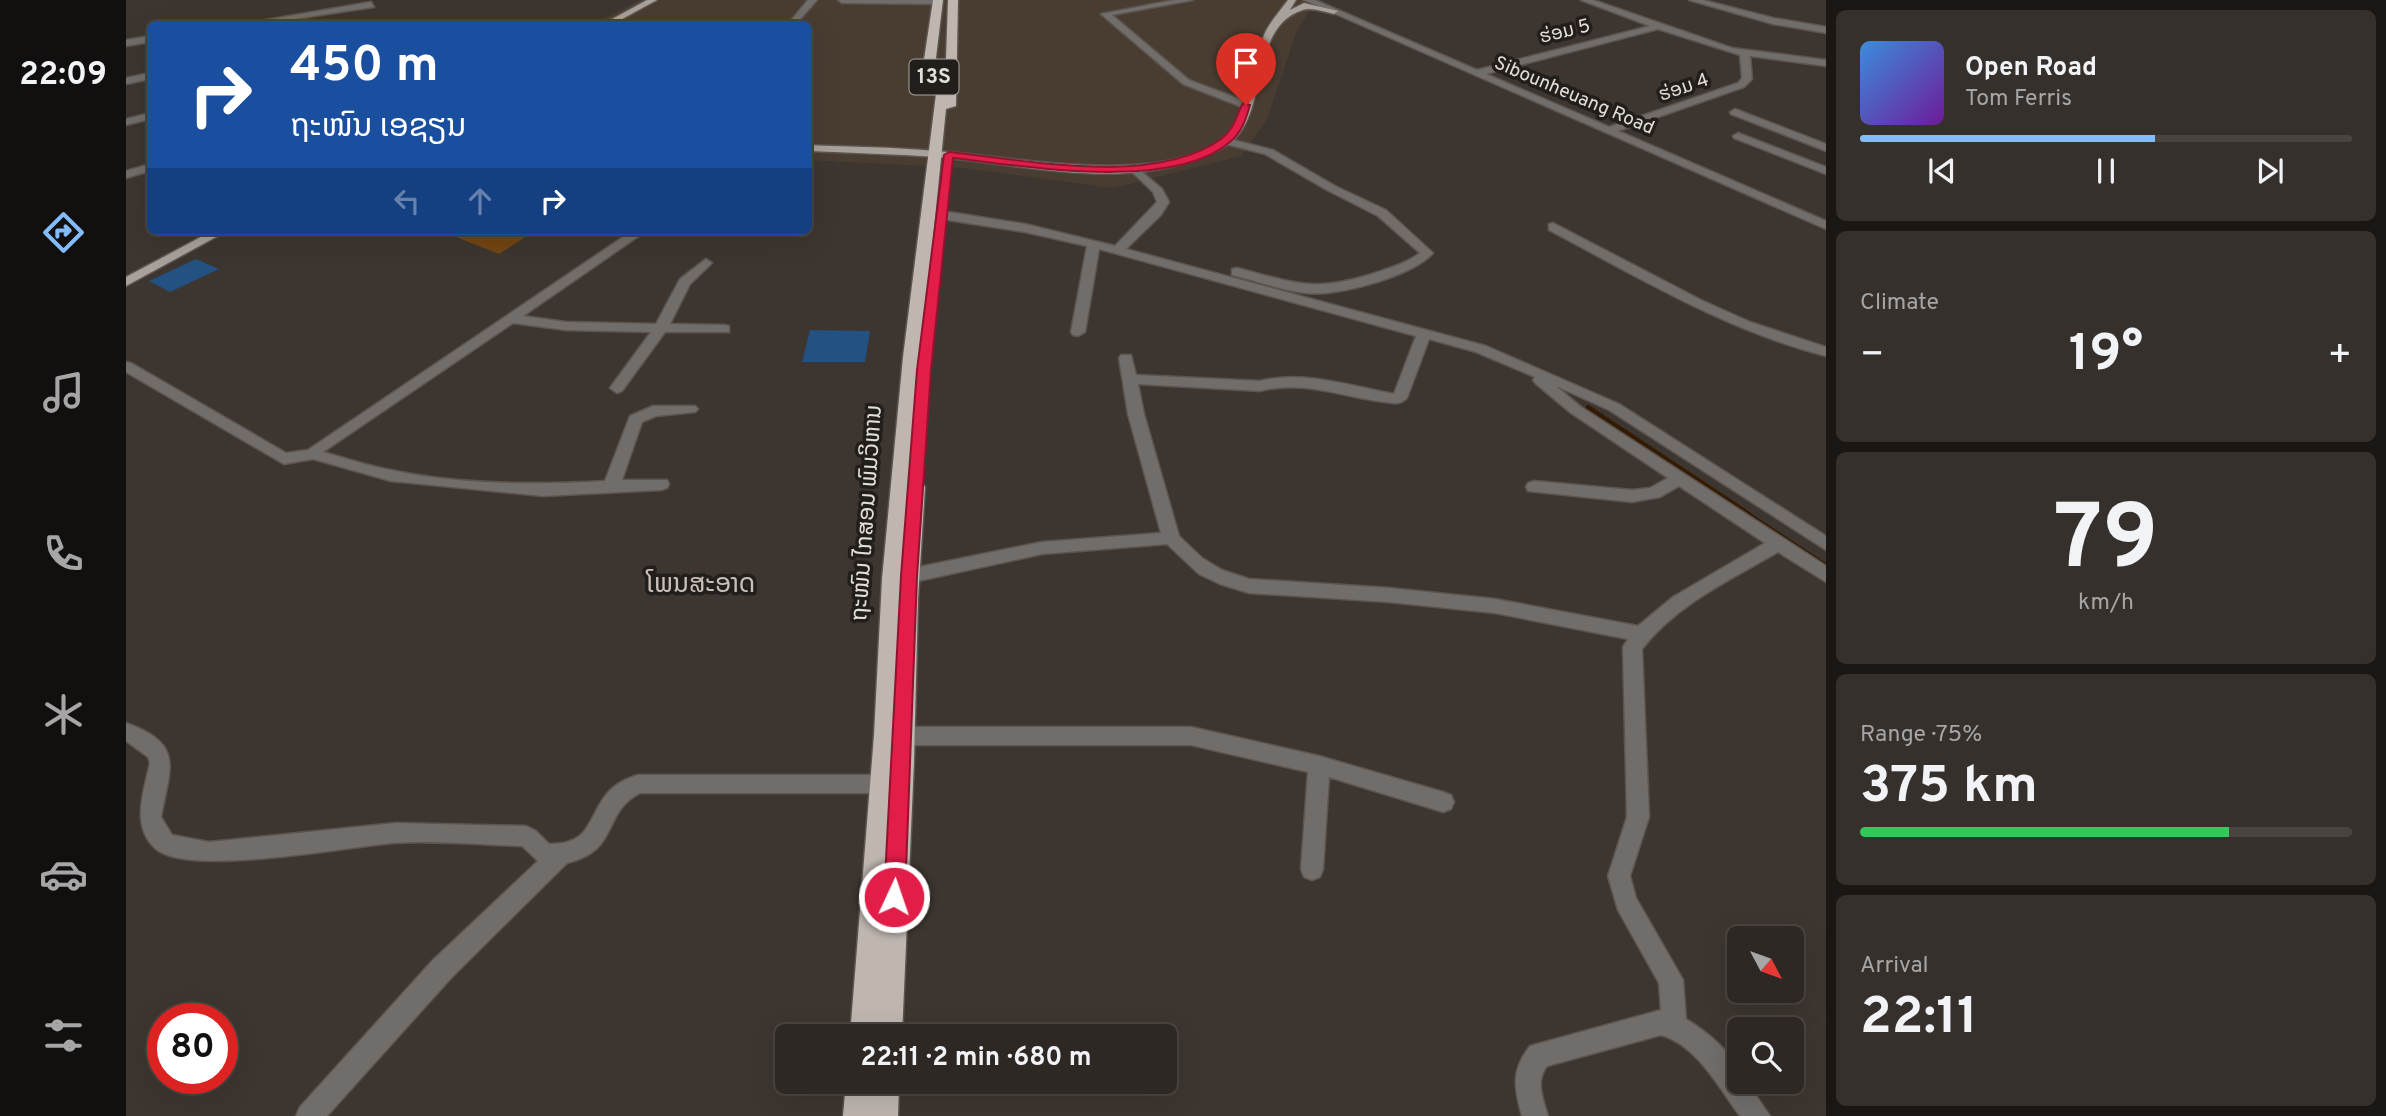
<!DOCTYPE html>
<meta charset="utf-8">
<style>
:root{--surface:#2e2824;--page:#36302c;--text:#f1f3f6;--muted:#a7a6a6;--line:#494441;--accent:#84bcfb}
body{margin:0;font-family:Overpass,"Noto Sans Lao",sans-serif;background:var(--page);color:var(--text);height:100vh;display:flex;flex-direction:column;font-size:26px;white-space:nowrap}
*{box-sizing:border-box;margin:0}
p{font-size:23px;color:var(--muted)}
.icon{flex:none;width:38px;height:38px;fill:none;stroke:currentColor;stroke-width:2;stroke-linecap:round;stroke-linejoin:round}
.map{position:relative;flex:1;overflow:hidden}
.sheet{display:flex;flex-direction:column;gap:10px;padding:10px;background:#191614;width:560px}
.sheet>*{flex:none}
.guide{position:absolute;left:21px;top:21px;width:665px;height:214px;border-radius:10px;box-shadow:0 7px 28px #0002,0 0 0 2px var(--line);background:#1a4fa0;color:#fff;overflow:hidden}
.needle{width:46px;rotate:131deg}
.controls{position:absolute;left:1601px;top:926px;display:grid;gap:14px}
.controls a{display:grid;place-items:center;width:77px;height:77px;border-radius:10px;background:var(--surface);box-shadow:0 7px 28px #0002,0 0 0 2px var(--line);font-size:35px}
.speed{position:absolute;left:21px;top:1003px;display:flex;gap:14px;font-size:35px;font-weight:700;text-align:center}
.speed>*{display:grid;place-content:center;width:91px;height:91px;border-radius:50%;background:var(--surface);box-shadow:0 7px 28px #0002,0 0 0 2px var(--line);line-height:1}
.speed .limit{border:10px solid #d22;background:#fff;color:#111}
.pin{position:absolute;display:grid;place-items:center;width:60px;height:60px;color:#fff;margin:-72px -30px;border-radius:50% 50% 50% 0;rotate:-45deg;box-shadow:0 0 7px #0007}
.pin .icon{rotate:45deg}
.me{position:absolute;width:77px;margin:-38px;rotate:3deg;stroke-linejoin:round;filter:drop-shadow(0 0 5px #0008)}
.turn{display:flex;align-items:center;gap:24px;height:147px;padding:0 28px;font-size:32px}
.turn .icon{width:91px;height:91px;stroke-width:2.5}
.turn b{display:block;font-size:49px;line-height:60px}
.lanes{display:flex;align-items:center;height:66px;padding:0 28px;background:#0003;justify-content:center;gap:35px;direction:ltr}
.lanes .off{opacity:.35}
.big{font-size:52px;font-weight:700;line-height:1.1}
.sheet .widget{flex:1;display:flex;flex-direction:column;justify-content:center;gap:10px;min-width:0;padding:0 24px;border-radius:10px;background:var(--page)}
.sheet .dial{align-items:center;gap:0}
.dial b{font-size:91px;line-height:1}
.song{display:flex;align-items:center;gap:21px}
.cover{width:84px;height:84px;border-radius:10px;background:linear-gradient(135deg,hsl(210 70% 55%),hsl(280 70% 35%))}
.played{height:7px;border-radius:4px;background:linear-gradient(90deg,var(--accent) 60%,var(--line) 60%)}
.keys{display:flex;justify-content:space-around;direction:ltr}
.heat{display:flex;justify-content:space-between;align-items:center;font-size:38px;direction:ltr}
.charge{height:10px;border-radius:5px;background:linear-gradient(90deg,#34c759 75%,var(--line) 0)}
.trip{position:absolute;left:649px;top:1024px;width:402px;height:70px;border-radius:10px;background:var(--surface);box-shadow:0 7px 28px #0002,0 0 0 2px var(--line);font-weight:700;line-height:70px;text-align:center}
main{display:flex;flex:1;min-height:0}
.menu{display:flex;flex-direction:column;width:126px;justify-content:space-around;align-items:center;background:#12100e;color:var(--muted)}
.menu .icon{width:49px;height:49px}
.menu .current{color:var(--accent)}
.menu b{font-size:32px;color:var(--text)}
.map>svg:first-child{display:block}
</style>
<main>
<nav class="menu">
<b>22:09</b>
<svg class="icon current" aria-label="directions" viewBox="0 0 24 24"><path d="M12 3l9 9-9 9-9-9zM9 14v-3h6M13 9l2 2-2 2"/></svg>
<svg class="icon" aria-label="music" viewBox="0 0 24 24"><path d="M9 18V5l10-2v13"/><circle cx="6" cy="18" r="3"/><circle cx="16" cy="16" r="3"/></svg>
<svg class="icon" aria-label="phone" viewBox="0 0 24 24"><path d="M5 4h4l2 5-3 2q2 4 5 5l2-3 5 2v4C11 20 4 13 5 4z"/></svg>
<svg class="icon" aria-label="climate" viewBox="0 0 24 24"><path d="M12 3v18M4 7l16 10M4 17L20 7"/></svg>
<svg class="icon" aria-label="car" viewBox="0 0 24 24"><path d="M5 17H2v-5l4-1 3-4h7l3 4 3 1v5h-3M9 17h6M6 11h13"/><circle cx="7" cy="17" r="2"/><circle cx="17" cy="17" r="2"/></svg>
<svg class="icon" aria-label="filters" viewBox="0 0 24 24"><path d="M4 7h16M4 17h16"/><circle cx="9" cy="7" r="2"/><circle cx="15" cy="17" r="2"/></svg>
</nav>
<div class="map">
<svg width="1700" height="1116" viewBox="0 0 1700 1116">
<rect width="100%" height="100%" fill="#3d3630"/>
<!-- built -->
<path fill="#493d32" d="M 514,0 L 1182,0 L 1189,3 L 1171,30 L 1141,119 L 1115,156 L 987,188 L 837,168 L 683,160 L 682,24 L 467,24 Z"/>
<!-- green -->
<path fill="#734513" d="M 315,231 L 409,231 L 373,254 Z"/>
<g fill="none" stroke-linecap="round" stroke-linejoin="round">
<!-- stream-far1 -->
<path stroke="#341a00" stroke-width="4.5" d="M 1462,407 L 1623,514"/>
<!-- stream -->
<path stroke="#341a00" stroke-width="5" d="M 1620,513 L 1700,566"/>
</g>
<!-- building -->
<path fill="#235182" d="M 70,259 L 93,269 L 44,292 L 23,281 Z
M 684,330 L 744,331 L 739,362 L 676,362 Z"/>
<g fill="none" stroke-linecap="round" stroke-linejoin="round">
<!-- minor casing -->
<g stroke="#5b544f" stroke-width="3">
<path id="minor" d="M 682,0 L 691,0 L 670,24 L 662,24 Z
M 712,0 L 816,0 L 816,1 L 812,4 L 716,3 Z
M 1048,0 L 1067,0 L 986,15 L 1063,80 L 1124,103 L 1124,107 L 1116,107 L 1057,84 L 975,14 Z
M 1178,0 L 1189,0 L 1351,70 L 1524,26 L 1455,0 L 1467,0 L 1606,48 L 1700,60 L 1700,66 L 1624,56 L 1626,79 L 1618,87 L 1492,131 L 1700,221 L 1700,229 ZM 1532,29 L 1614,55 L 1616,78 L 1612,83 L 1483,127 L 1360,74 Z
M 1563,0 L 1577,0 L 1647,18 L 1700,27 L 1700,33 L 1647,24 Z
M 245,2 L 248,7 L 135,24 L 117,24 Z
M 24,36 L 24,42 L 0,46 L 0,40 Z
M 24,73 L 24,79 L 0,84 L 0,78 Z
M 1609,109 L 1700,144 L 1700,151 L 1605,114 L 1604,112 Z
M 24,113 L 24,119 L 0,125 L 0,119 Z
M 1612,133 L 1700,167 L 1700,174 L 1608,138 L 1607,136 Z
M 1100,138 L 1147,150 L 1209,186 L 1260,210 L 1307,253 C 1287,276 1211,297 1180,293 C 1155,290 1131,281 1106,275 L 1106,269 L 1111,268 C 1170,283 1188,293 1249,273 C 1264,268 1281,263 1294,253 L 1252,216 L 1201,190 L 1139,154 L 1096,143 L 1095,141 Z
M 24,164 L 24,171 L 0,178 L 0,171 Z
M 1009,166 L 1036,189 L 1043,202 L 1035,215 L 1000,249 L 1360,346 L 1493,404 L 1700,536 L 1700,550 L 1483,410 L 1430,386 L 1455,407 L 1700,566 L 1700,582 L 1652,552 C 1604,580 1551,604 1516,649 L 1523,817 L 1504,876 L 1510,898 L 1557,980 L 1560,1019 C 1580,1031 1614,1057 1614,1082 L 1621,1082 L 1644,1116 L 1614,1116 C 1593,1088 1571,1045 1535,1035 L 1421,1066 C 1409,1081 1417,1099 1422,1116 L 1396,1116 C 1388,1088 1385,1070 1404,1046 L 1535,1010 L 1533,983 L 1492,910 L 1482,876 L 1501,817 L 1497,647 L 1502,639 L 1369,613 L 1263,602 L 1123,593 L 1094,584 L 1073,574 L 1041,544 L 916,554 L 783,583 L 777,581 L 774,576 L 777,571 L 783,569 L 916,542 L 1035,533 L 1002,414 L 993,358 L 995,355 L 1005,355 L 1010,375 L 1134,381 C 1177,370 1225,386 1268,394 L 1290,336 L 973,249 L 959,332 L 952,336 L 947,335 L 945,332 L 961,246 L 899,232 L 816,219 L 810,215 L 816,211 L 899,224 L 989,246 L 1031,202 L 1027,192 L 1003,169 ZM 1303,339 L 1350,352 L 1409,377 L 1407,380 L 1409,383 L 1445,413 L 1542,478 L 1524,488 L 1506,490 L 1408,481 L 1402,483 L 1400,487 L 1402,491 L 1506,502 L 1534,497 L 1553,486 L 1639,543 L 1547,597 L 1512,626 L 1369,599 L 1263,588 L 1123,579 L 1096,570 L 1076,558 L 1053,536 L 1018,414 L 1012,384 L 1134,391 C 1180,379 1221,399 1267,403 C 1273,404 1277,402 1281,398 Z
M 1427,223 L 1575,300 L 1624,322 L 1700,347 L 1700,356 C 1601,331 1512,277 1423,230 L 1423,224 Z
M 506,231 L 520,231 L 397,316 L 440,322 L 530,324 L 554,279 L 580,259 L 586,263 L 564,284 L 544,324 L 598,325 L 603,326 L 603,332 L 539,332 L 496,391 L 491,393 L 484,388 L 525,332 L 440,330 L 387,323 L 197,452 C 219,458 242,466 265,470 C 334,485 409,485 479,481 L 504,416 L 527,406 L 569,406 L 572,409 L 569,412 L 530,416 L 516,422 L 496,480 L 541,480 L 543,484 L 541,488 L 535,490 L 417,496 L 265,481 L 187,459 L 158,464 L 0,372 L 0,362 L 5,363 L 160,453 L 182,450 Z
M 0,723 C 59,744 44,767 35,817 L 46,835 L 83,842 L 270,823 L 400,826 L 410,831 L 423,844 C 465,844 460,821 480,795 C 488,784 500,779 512,775 L 756,775 L 763,777 L 767,784 L 763,791 L 756,793 L 514,793 C 475,813 495,850 441,863 L 325,978 L 201,1116 L 170,1116 L 174,1107 L 307,960 L 412,861 L 396,846 C 353,845 309,840 267,843 C 220,847 63,877 30,849 C 4,826 18,791 24,763 L 22,757 L 0,741 Z
M 776,727 L 1065,727 L 1193,756 L 1317,792 L 1325,795 L 1328,802 L 1325,809 L 1317,812 L 1203,777 L 1197,869 L 1194,877 L 1186,880 L 1178,877 L 1175,869 L 1182,772 L 1065,745 L 776,745 L 769,742 L 766,736 L 769,730 Z"/>
</g>
<!-- major casing -->
<g stroke="#5b544f" stroke-width="3">
<path id="major" d="M 521,0 L 531,0 L 487,24 L 477,24 Z
M 1162,0 L 1170,0 L 1164,10 L 1178,3 L 1212,11 L 1208,14 C 1199,12 1185,7 1177,10 C 1122,27 1144,114 1103,144 C 1095,149 1083,155 1074,158 C 991,190 896,164 810,157 C 768,154 725,153 682,151 L 682,145 C 725,147 768,147 810,151 C 883,156 1038,188 1097,138 C 1120,119 1126,63 1138,35 C 1143,23 1154,11 1162,0 Z
M 86,231 L 101,231 L 0,286 L 0,277 Z"/>
</g>
<!-- highway casing -->
<g stroke="#5b544f" stroke-width="3">
<path id="highway" d="M 807,0 L 817,0 L 809,66 L 819,87 L 822,0 L 832,0 L 830,106 L 820,109 L 795,357 L 785,481 L 796,482 L 799,487 L 792,599 L 788,762 L 776,1036 L 724,1036 L 748,735 L 756,579 L 777,357 L 810,94 L 797,66 Z
M 720,1082 L 773,1082 L 772,1116 L 717,1116 Z"/>
</g>
<!-- minor -->
<use href="#minor" fill="#716d6a" fill-rule="evenodd"/>
<!-- major -->
<use href="#major" fill="#a8a19b" fill-rule="evenodd"/>
<!-- highway -->
<use href="#highway" fill="#beb6af" fill-rule="evenodd"/>
</g>
<!-- route -->
<path fill="#e11d48" stroke="#92132f" stroke-width="2" d="M 1117,103 L 1124,105 C 1120,119 1116,132 1104,142 C 1046,192 899,166 827,158 L 805,370 L 791,576 L 779,897 L 776,904 L 768,907 L 761,904 L 758,897 L 775,576 L 791,370 L 818,155 L 823,152 C 900,160 1028,187 1095,139 C 1108,130 1110,116 1117,103 Z"/>
<g text-anchor="middle" dominant-baseline="central" stroke-width="7" stroke-linejoin="round" paint-order="stroke">
<!-- far-street labels -->
<g font-size="19" fill="#e2deda" stroke="#221e1c">
<text transform="translate(1439 32) rotate(-14)">ຮ່ອມ 5</text>
<text transform="translate(1558 88) rotate(-19)">ຮ່ອມ 4</text>
<text transform="translate(1448 96) rotate(23)">Sibounheuang Road</text>
</g>
<!-- shield labels -->
<rect fill="#221e1c" stroke="#a8a4a1" stroke-width="2" x="783.5" y="59.5" width="49" height="35" rx="5"/>
<g font-size="21" font-weight="bold" fill="#e2deda">
<text x="808" y="77">13S</text>
</g>
<!-- street labels -->
<g font-size="23" fill="#e2deda" stroke="#221e1c">
<text transform="translate(742 513) rotate(-86)">ຖະໜົນ ໄກສອນ ພົມວິຫານ</text>
</g>
<!-- quarter labels -->
<g font-size="26" fill="#c8c0b8" stroke="#221e1c">
<text x="575" y="585">ໂພນສະອາດ</text>
</g>
</g>
</svg>
<div class="controls">
<a><svg class="needle" viewBox="-14 -14 28 28"><path d="M0-13l5 13h-10z" fill="#e53935"/><path d="M0 13l5-13h-10z" fill="#a7a6a6"/></svg></a>
<a><svg class="icon" aria-label="search" viewBox="0 0 24 24"><circle cx="10" cy="10" r="6"/><path d="M15 15l6 6"/></svg></a>
</div>
<div class="speed"><div class="limit">80</div></div>
<div class="pin" style="left:1120px;top:105px;background:#d93025"><svg class="icon" aria-label="arrive" viewBox="0 0 24 24"><path d="M6 21V4h12l-3 4 3 4H6"/></svg></div>
<svg class="me" style="left:768px;top:897px" viewBox="-20 -20 40 40"><circle r="17" fill="#e11d48" stroke="#fff" stroke-width="3"/><path d="M0-11L8 9 0 5-8 9z" fill="#fff"/></svg>
<div class="trip">22:11 · 2 min · 680 m</div>
<div class="guide">
<div class="turn"><svg class="icon" aria-label="right" viewBox="0 0 24 24"><path d="M7 20v-9h11M14 6l5 5-5 5"/></svg><div><b>450 m</b>ຖະໜົນ ເອຊຽນ</div></div>
<div class="lanes"><svg class="icon off" aria-label="left" viewBox="0 0 24 24"><path d="M17 20v-9H6M10 6l-5 5 5 5"/></svg><svg class="icon off" aria-label="ahead" viewBox="0 0 24 24"><path d="M12 20V5M6 11l6-6 6 6"/></svg><svg class="icon" aria-label="right" viewBox="0 0 24 24"><path d="M7 20v-9h11M14 6l5 5-5 5"/></svg></div>
</div>
</div>
<section class="sheet">
<div class="widget">
<div class="song"><i class="cover"></i><div><b>Open Road</b><p>Tom Ferris</p></div></div>
<div class="played"></div>
<div class="keys"><svg class="icon" aria-label="previous" viewBox="0 0 24 24"><path d="M18 5L8 12l10 7zM5 5v14"/></svg><svg class="icon" aria-label="pause" viewBox="0 0 24 24"><path d="M8 5v14M16 5v14"/></svg><svg class="icon" aria-label="next" viewBox="0 0 24 24"><path d="M6 5l10 7-10 7zM19 5v14"/></svg></div>
</div>
<div class="widget"><p>Climate</p>
<div class="heat"><a>−</a><b class="big">19°</b><a>+</a></div>
</div>
<div class="widget dial"><b>79</b><p>km/h</p></div>
<div class="widget"><p>Range · 75%</p><b class="big">375 km</b><div class="charge"></div></div>
<div class="widget"><p>Arrival</p><b class="big">22:11</b></div>
</section>
</main>
